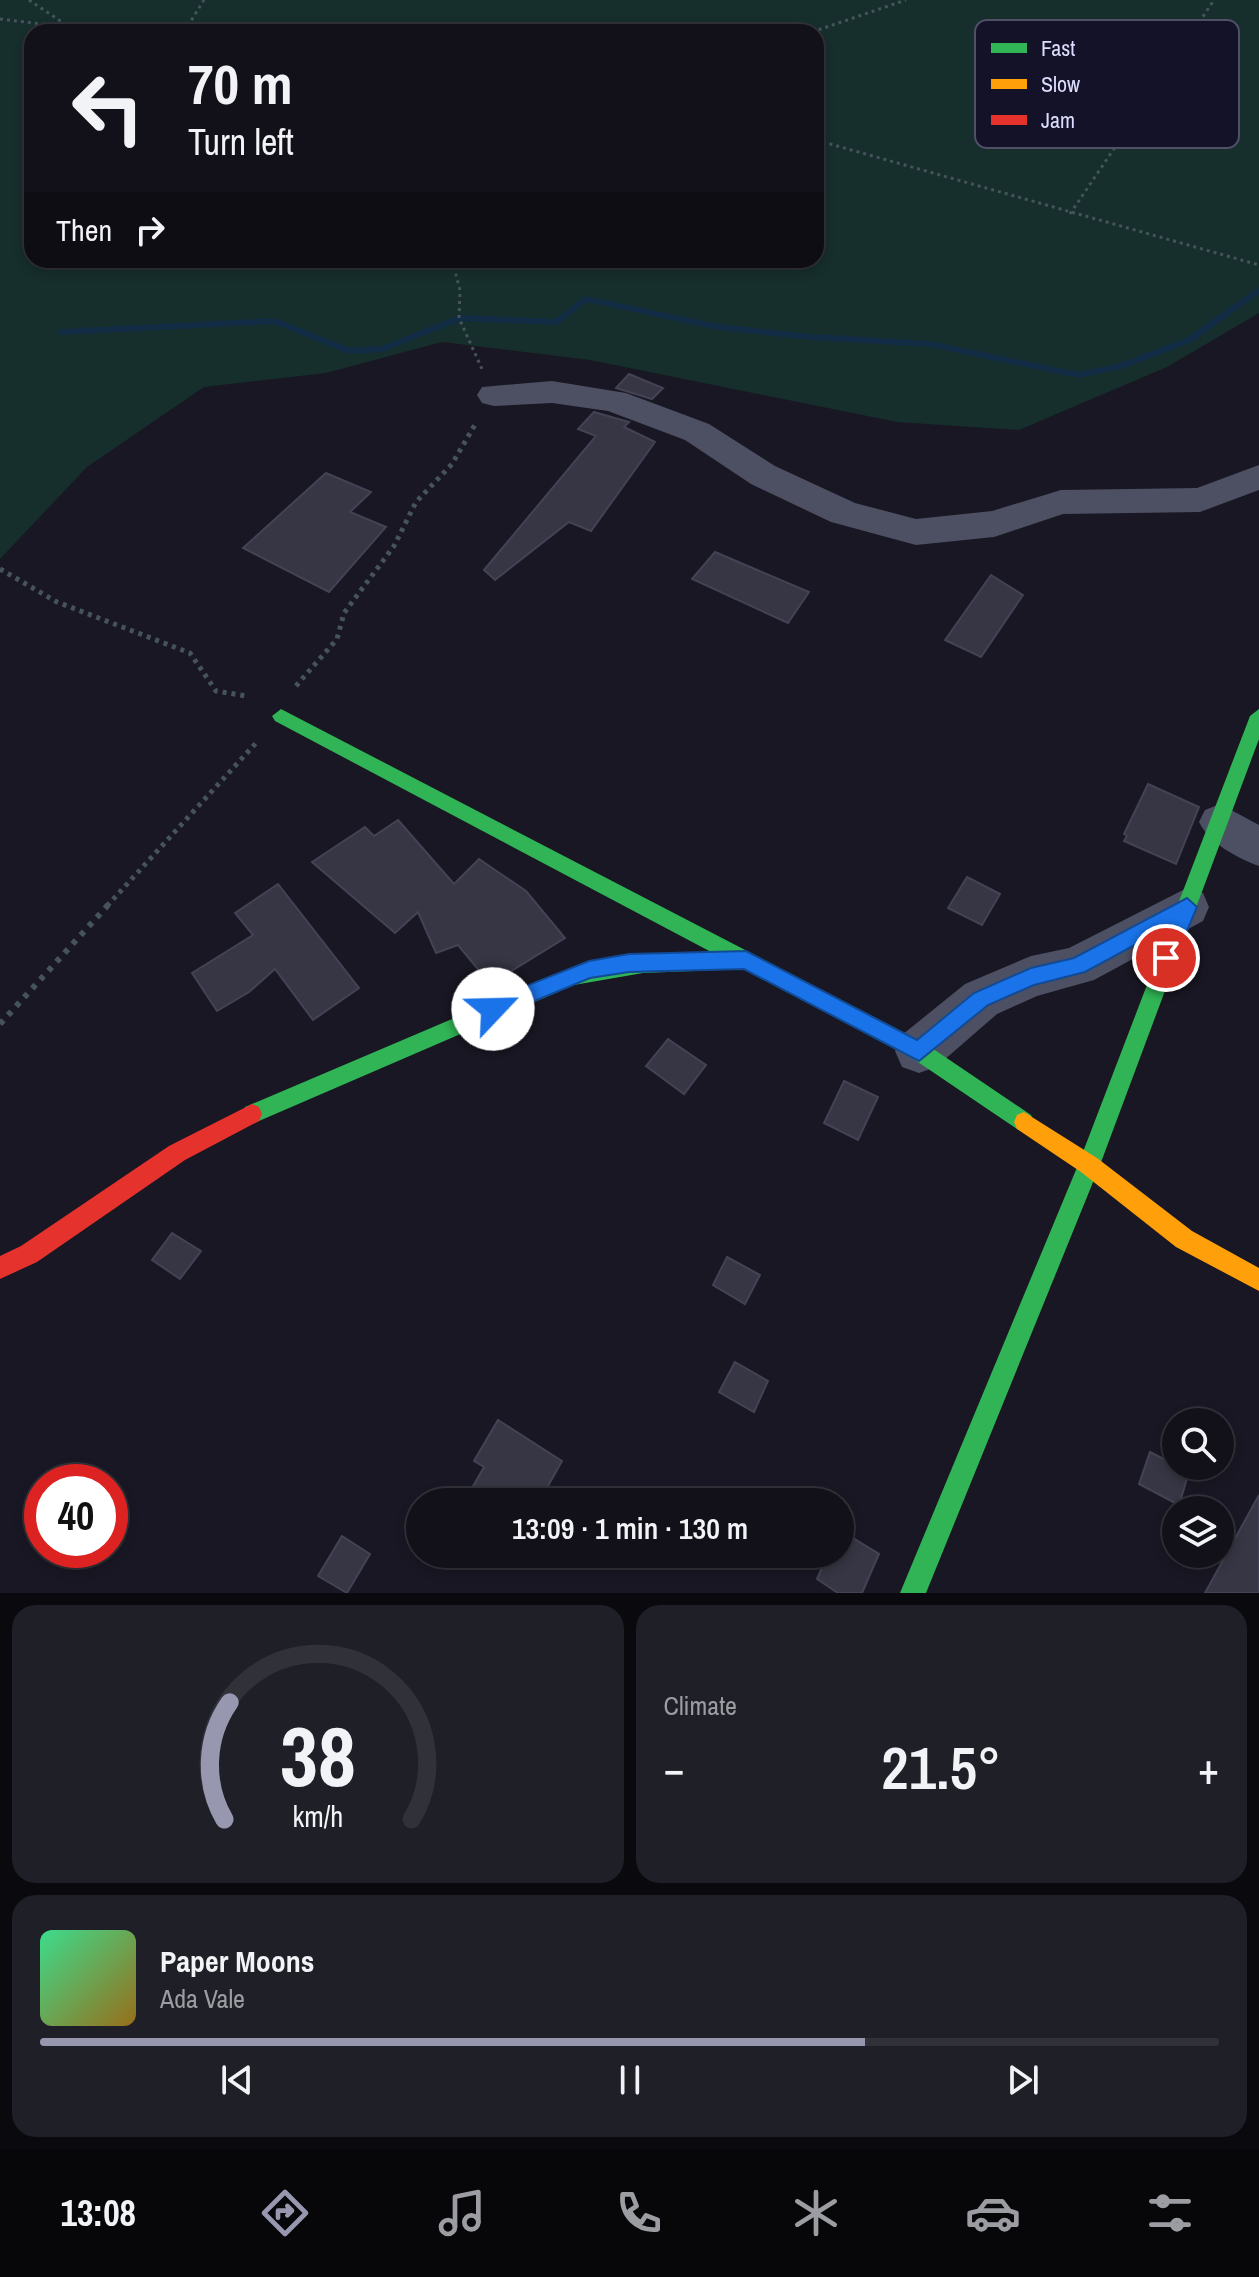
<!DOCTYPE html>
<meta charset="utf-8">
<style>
:root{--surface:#12111a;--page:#1f1f27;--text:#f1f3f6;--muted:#9c9da2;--line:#313139;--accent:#9798b0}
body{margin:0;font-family:"Archivo Narrow",sans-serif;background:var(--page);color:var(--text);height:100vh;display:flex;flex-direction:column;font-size:30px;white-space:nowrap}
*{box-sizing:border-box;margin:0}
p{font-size:26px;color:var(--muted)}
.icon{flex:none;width:44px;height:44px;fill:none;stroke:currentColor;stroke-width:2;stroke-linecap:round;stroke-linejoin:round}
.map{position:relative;height:1593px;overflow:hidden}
.details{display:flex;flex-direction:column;gap:12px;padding:12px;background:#0a090e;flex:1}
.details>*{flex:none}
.banner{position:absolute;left:24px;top:24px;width:800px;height:244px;border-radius:24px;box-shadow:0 4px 12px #0003,0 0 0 2px var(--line);background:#12111a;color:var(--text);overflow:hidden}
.fabs{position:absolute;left:1162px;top:1408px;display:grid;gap:16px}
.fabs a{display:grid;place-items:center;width:72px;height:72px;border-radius:50%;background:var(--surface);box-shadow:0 4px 12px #0003,0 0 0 2px var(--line);font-size:40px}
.speed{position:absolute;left:24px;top:1464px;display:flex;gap:16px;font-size:40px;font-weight:700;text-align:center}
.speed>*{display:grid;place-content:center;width:104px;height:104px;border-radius:50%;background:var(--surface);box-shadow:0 4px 12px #0003,0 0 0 2px var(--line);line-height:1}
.speed .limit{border:12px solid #d22;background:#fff;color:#111}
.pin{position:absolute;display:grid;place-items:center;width:68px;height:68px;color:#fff;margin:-34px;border:4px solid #fff;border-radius:50%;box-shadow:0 2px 8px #0007}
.me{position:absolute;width:88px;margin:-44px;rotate:66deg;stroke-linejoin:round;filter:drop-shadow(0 0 6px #0008)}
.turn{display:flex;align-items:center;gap:28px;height:168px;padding:0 32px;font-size:36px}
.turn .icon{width:104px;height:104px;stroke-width:2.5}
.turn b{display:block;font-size:56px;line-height:68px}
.then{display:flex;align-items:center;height:76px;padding:0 32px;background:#0003;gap:16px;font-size:30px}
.big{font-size:60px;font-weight:600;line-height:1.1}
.details .tile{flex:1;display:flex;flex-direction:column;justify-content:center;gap:12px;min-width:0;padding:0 28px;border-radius:24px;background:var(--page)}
.details .dial{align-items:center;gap:0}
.dial svg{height:208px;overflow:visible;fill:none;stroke:var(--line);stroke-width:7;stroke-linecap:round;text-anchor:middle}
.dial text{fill:var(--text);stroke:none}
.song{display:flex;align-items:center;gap:24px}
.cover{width:96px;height:96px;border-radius:12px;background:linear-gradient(135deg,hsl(150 70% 55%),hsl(40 70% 35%))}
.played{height:8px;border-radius:4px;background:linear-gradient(90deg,var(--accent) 70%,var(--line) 70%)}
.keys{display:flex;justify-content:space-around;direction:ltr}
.heat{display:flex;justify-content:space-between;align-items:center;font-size:44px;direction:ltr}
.details .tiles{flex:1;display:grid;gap:12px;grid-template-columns:1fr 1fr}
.tile:last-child{grid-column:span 2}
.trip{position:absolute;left:406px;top:1488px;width:448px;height:80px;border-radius:40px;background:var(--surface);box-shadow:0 4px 12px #0003,0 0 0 2px var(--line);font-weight:600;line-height:80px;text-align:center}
.tabs{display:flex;height:128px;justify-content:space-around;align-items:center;background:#07070a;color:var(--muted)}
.tabs .icon{width:56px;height:56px}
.tabs .current{color:var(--accent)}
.tabs b{font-size:36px;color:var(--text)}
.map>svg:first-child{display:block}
</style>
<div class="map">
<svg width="1259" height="1593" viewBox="0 0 1259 1593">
<rect width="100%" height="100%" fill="#181723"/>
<!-- green -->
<path fill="#162e2c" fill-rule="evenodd" d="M 0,0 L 1259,0 L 1259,313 L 1167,367 L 1019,430 L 897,422 L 590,360 L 442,342 L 326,373 L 204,387 L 87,467 L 0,559 ZM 32,32 L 816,32 L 816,260 L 32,260 Z"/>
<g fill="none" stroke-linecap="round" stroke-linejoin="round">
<!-- stream -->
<path fill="#122c45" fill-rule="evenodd" d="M 1259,287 L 1259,294 L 1192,342 L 1122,369 L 1078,378 L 930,347 L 811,340 L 718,330 L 587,302 L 557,325 L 460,321 L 383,352 L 349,354 L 274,324 L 61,335 L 56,332 L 61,329 L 275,318 L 350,348 L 382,346 L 459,315 L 555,319 L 585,296 L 718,324 L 811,334 L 930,341 L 1078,372 L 1117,364 L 1186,338 Z"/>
</g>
<!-- building -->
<path fill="#363644" stroke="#444356" stroke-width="2" d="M 629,374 L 663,388 L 652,399 L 616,388 Z
M 594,412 L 629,422 L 624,427 L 655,442 L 591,531 L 569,522 L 495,580 L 484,570 L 596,436 L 578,429 Z
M 326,473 L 371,492 L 350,512 L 386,527 L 329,592 L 243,548 Z
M 715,552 L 809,592 L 788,623 L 692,579 Z
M 991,575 L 1023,595 L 981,657 L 945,640 Z
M 1148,784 L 1199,807 L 1176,864 L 1124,841 L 1127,836 L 1124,834 Z
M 398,820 L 454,884 L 479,859 L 526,891 L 565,938 L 490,984 L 458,945 L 436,953 L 418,912 L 395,933 L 312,862 L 365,827 L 374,836 Z
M 967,877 L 1000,894 L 982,925 L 948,908 Z
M 278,884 L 359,988 L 313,1020 L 275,969 L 249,992 L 217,1011 L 192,973 L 253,935 L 235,913 Z
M 668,1039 L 706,1065 L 684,1094 L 646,1066 Z
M 844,1081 L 878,1097 L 858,1140 L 824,1123 Z
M 172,1233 L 201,1251 L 180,1279 L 152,1260 Z
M 727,1257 L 760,1275 L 745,1304 L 713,1285 Z
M 735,1362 L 768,1381 L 754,1412 L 719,1392 Z
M 498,1420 L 562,1461 L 539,1502 L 464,1502 L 484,1467 L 474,1461 Z
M 1150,1452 L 1189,1472 L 1179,1505 L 1139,1484 Z
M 1259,1495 L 1259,1593 L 1205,1593 Z
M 840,1530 L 879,1554 L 862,1593 L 838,1593 L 817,1579 L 828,1554 L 840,1554 Z
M 342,1536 L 370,1554 L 347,1593 L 318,1576 Z"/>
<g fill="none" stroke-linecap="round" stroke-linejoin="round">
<!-- path-far2 -->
<path stroke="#46535d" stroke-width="3" stroke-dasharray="3 4" stroke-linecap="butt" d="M 29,0 L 65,24
M 0,19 L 109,32
M 184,32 L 204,0
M 812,32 L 906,0
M 816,140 L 1259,265
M 1070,214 L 1214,0
M 452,260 L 460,290 L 459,318 L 482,369"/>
<!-- path-far1 -->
<path stroke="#46535d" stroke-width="5" stroke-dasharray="4 5" stroke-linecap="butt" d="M 0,569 L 57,602 L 190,653 L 216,691 L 246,696
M 296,686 L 337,639 L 344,613 L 394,546 L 416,502 L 452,464 L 476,423
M 107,906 L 256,743"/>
<!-- path -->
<path stroke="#46535d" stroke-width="6" stroke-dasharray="5 7" stroke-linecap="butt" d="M 0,1024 L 109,904"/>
<!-- street -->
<path fill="#4d4f63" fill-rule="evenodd" d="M 552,381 L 626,393 L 709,424 L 775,466 L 855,503 L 916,519 L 992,511 L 1061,490 L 1197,488 L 1259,465 L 1259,490 L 1200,512 L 1063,514 L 994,537 L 916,545 L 831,522 L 751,484 L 685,440 L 608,411 L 552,403 L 494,406 L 482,403 L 477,395 L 482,387 Z
M 1220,804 L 1259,825 L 1259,866 C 1237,858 1209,843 1199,822 L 1205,810 Z
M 1187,888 L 1203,893 L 1209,907 L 1203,921 L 1094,980 L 1037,996 L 997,1014 L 936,1067 L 919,1073 L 902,1067 L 895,1051 L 902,1035 L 965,984 L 1031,956 L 1069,948 Z"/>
<!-- fast -->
<path fill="#30b455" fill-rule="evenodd" d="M 281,709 L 926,1044 L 1031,1115 L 1034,1122 L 1031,1129 L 1024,1132 L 1017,1129 L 912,1058 L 743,969 L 643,973 L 574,985 L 259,1121 L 252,1124 L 245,1121 L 242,1114 L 245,1107 L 572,968 L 643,955 L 713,953 L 275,721 L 272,716 Z
M 1259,709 L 1259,739 L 1100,1165 L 926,1593 L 900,1593 L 1078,1165 L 1250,716 Z"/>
<!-- slow -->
<path fill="#ff9f0a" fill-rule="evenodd" d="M 1024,1112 L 1097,1158 L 1192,1231 L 1259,1268 L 1259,1291 L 1176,1247 L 1081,1172 L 1017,1129 L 1014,1122 L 1017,1115 Z"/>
<!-- jam -->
<path fill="#e5322d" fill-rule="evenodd" d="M 252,1104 L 259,1107 L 262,1114 L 259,1121 L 185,1160 L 37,1262 L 0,1279 L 0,1256 L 21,1246 L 169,1146 Z"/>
</g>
<!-- route -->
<path fill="#1a73e8" stroke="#114b97" stroke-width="2" d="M 1187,898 L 1197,907 L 1173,964 L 1166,967 L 1157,958 L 1170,926 L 1085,972 L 1034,985 L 988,1005 L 919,1061 L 744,969 L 629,972 L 590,978 L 493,1018 L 486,1015 L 483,1009 L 486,1002 L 589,961 L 629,954 L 746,951 L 917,1040 L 974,993 L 1031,968 L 1074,958 Z"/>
<!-- legend -->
<rect x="975" y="20" width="264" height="128" rx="12" fill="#131228" stroke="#4f4f68" stroke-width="2"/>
<rect x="991" y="43" width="36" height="10" fill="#30b455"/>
<rect x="991" y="79" width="36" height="10" fill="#ff9f0a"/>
<rect x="991" y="115" width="36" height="10" fill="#e5322d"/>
<g font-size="22" fill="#dcddfc">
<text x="1041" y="56">Fast</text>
<text x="1041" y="92">Slow</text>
<text x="1041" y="128">Jam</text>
</g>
</svg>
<div class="fabs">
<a><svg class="icon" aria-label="search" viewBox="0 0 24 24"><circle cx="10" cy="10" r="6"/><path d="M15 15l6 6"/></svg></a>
<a><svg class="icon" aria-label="layers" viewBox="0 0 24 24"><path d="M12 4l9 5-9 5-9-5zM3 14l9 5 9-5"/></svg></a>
</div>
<div class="speed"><div class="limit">40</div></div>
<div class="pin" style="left:1166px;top:958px;background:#d93025"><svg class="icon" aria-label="arrive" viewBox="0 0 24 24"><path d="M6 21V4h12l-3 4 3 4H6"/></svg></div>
<svg class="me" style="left:493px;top:1009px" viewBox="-20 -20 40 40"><circle r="19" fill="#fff"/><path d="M0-13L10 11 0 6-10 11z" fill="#1a73e8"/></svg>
<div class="trip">13:09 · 1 min · 130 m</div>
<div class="banner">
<div class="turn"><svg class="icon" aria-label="left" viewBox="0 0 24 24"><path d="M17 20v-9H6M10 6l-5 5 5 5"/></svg><div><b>70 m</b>Turn left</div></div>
<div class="then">Then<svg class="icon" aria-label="right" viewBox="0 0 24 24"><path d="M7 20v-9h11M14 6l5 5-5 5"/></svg></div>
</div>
</div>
<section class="details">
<div class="tiles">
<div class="tile dial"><svg viewBox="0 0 100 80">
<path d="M14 69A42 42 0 1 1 86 69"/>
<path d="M14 69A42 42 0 0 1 16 24" stroke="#9798b0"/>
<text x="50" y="56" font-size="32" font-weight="700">38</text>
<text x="50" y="72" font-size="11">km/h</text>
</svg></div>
<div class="tile"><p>Climate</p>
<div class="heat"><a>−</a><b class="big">21.5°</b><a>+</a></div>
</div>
<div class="tile">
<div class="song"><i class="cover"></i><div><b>Paper Moons</b><p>Ada Vale</p></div></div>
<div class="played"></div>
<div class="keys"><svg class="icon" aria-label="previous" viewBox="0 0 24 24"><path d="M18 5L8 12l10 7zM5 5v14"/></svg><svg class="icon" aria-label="pause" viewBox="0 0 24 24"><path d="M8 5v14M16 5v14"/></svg><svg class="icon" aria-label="next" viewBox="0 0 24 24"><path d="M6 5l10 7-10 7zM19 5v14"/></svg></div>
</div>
</div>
</section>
<nav class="tabs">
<b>13:08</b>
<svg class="icon current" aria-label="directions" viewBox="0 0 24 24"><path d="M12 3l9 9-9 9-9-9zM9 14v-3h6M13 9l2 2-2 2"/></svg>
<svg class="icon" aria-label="music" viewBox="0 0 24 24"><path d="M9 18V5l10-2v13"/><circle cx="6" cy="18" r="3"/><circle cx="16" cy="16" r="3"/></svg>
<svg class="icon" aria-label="phone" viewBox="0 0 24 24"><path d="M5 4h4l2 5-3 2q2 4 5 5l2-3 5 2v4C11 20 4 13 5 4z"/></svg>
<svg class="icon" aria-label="climate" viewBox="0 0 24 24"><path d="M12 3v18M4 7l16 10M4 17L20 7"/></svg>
<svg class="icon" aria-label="car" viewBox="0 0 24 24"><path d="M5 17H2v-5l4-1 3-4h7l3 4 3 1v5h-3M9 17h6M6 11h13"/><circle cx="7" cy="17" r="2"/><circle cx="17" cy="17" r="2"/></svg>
<svg class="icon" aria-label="filters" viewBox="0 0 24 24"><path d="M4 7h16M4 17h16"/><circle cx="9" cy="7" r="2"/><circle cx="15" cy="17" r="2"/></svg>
</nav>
